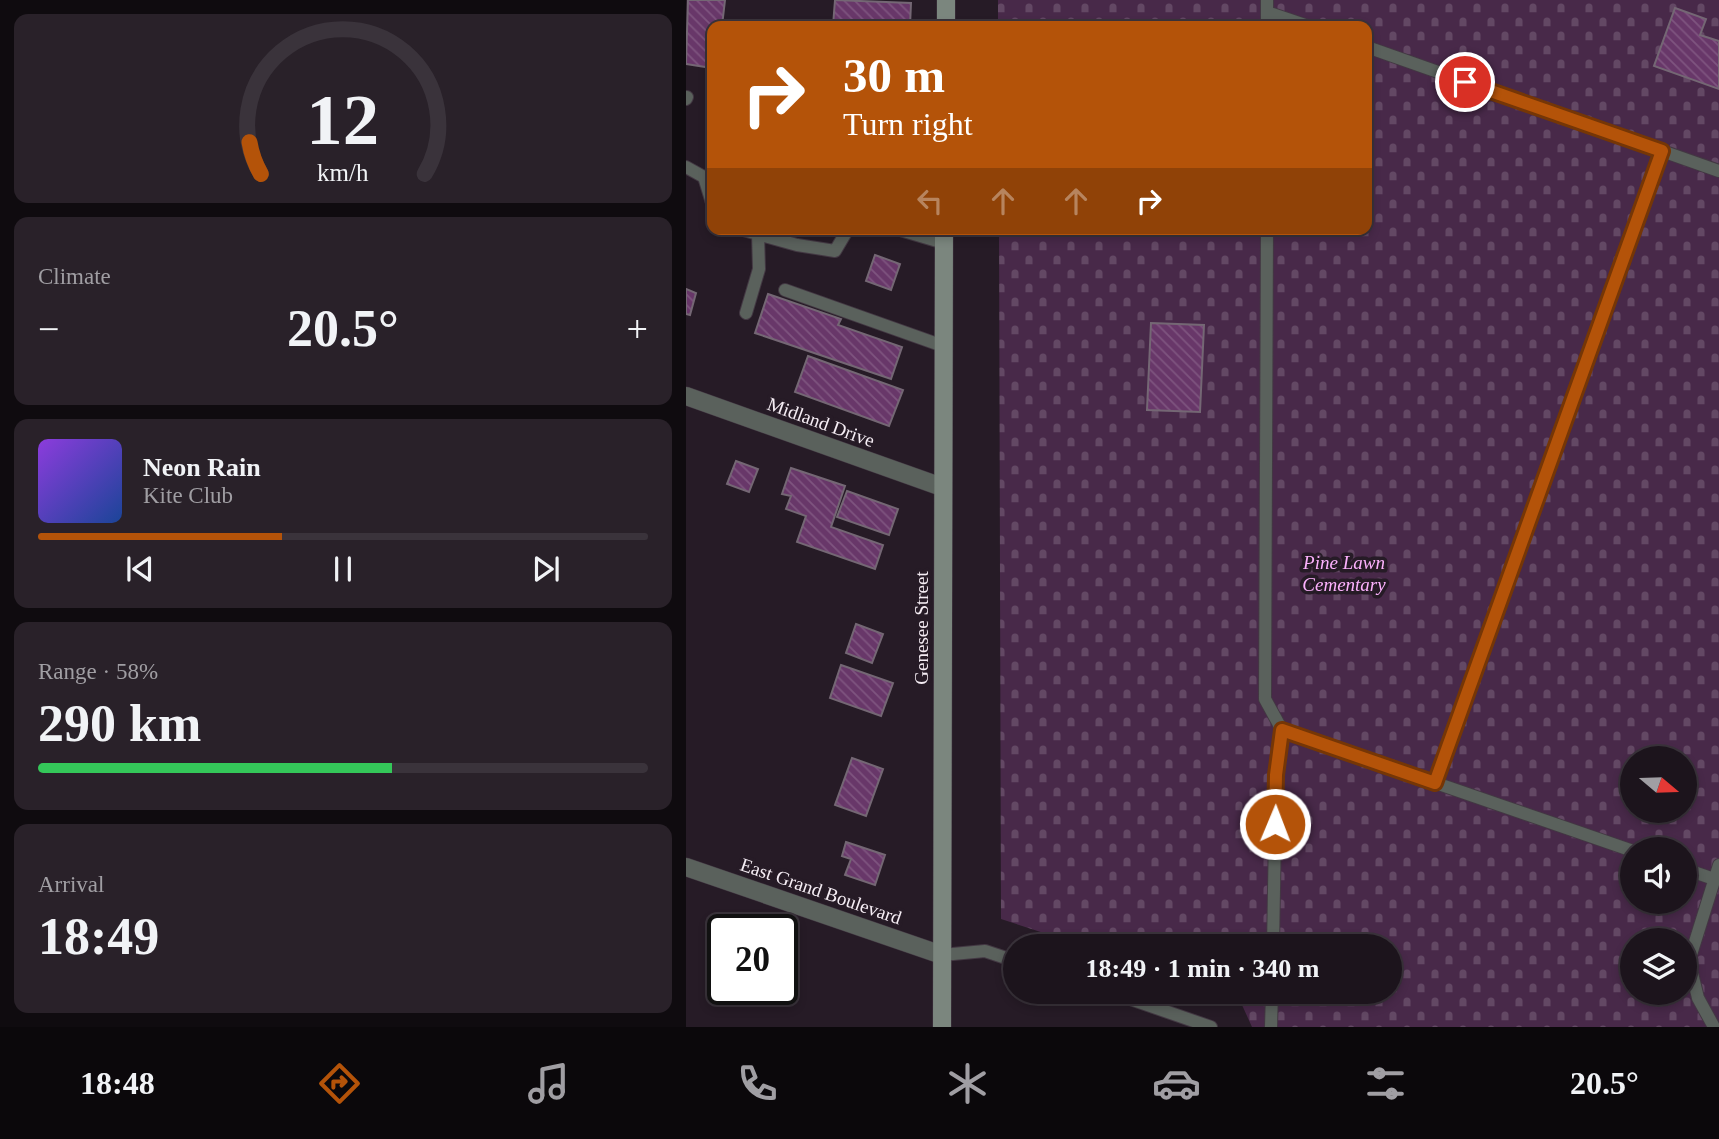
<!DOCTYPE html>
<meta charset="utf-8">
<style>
:root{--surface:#1c141c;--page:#292129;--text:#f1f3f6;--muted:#a09ea3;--line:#3a333b;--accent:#b45309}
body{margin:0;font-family:Georgia,serif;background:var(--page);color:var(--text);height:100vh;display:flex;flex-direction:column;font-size:26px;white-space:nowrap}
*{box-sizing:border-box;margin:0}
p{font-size:23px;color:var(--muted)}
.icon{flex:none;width:38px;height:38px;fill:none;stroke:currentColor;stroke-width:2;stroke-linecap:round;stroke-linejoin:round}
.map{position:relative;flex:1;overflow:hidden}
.side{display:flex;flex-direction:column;gap:14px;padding:14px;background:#0f0b0f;width:686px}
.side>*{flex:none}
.banner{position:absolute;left:21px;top:21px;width:665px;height:214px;border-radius:14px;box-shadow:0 4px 10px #0003,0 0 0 2px var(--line);background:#b45309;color:#fff;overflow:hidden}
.needle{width:46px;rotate:109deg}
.controls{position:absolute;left:934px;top:746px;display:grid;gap:14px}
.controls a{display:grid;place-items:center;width:77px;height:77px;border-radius:50%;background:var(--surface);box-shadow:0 4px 10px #0003,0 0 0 2px var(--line);font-size:35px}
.speed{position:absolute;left:21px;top:914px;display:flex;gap:14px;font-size:35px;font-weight:700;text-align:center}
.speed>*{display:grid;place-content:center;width:91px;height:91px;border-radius:50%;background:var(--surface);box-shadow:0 4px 10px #0003,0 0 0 2px var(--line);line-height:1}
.speed .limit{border:4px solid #111;border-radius:10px;background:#fff;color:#111}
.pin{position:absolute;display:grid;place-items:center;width:60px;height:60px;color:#fff;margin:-30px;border:4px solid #fff;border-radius:50%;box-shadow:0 2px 7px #0007}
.me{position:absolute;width:77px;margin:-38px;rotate:1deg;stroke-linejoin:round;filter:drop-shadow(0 0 5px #0008)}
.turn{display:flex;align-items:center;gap:24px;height:147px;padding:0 21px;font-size:32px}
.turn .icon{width:91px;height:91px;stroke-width:2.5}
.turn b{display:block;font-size:49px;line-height:60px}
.lanes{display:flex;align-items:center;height:66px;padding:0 21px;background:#0003;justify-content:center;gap:35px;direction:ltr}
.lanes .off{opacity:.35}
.big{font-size:52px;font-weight:700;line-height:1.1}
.side .widget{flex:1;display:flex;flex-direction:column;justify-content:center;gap:10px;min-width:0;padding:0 24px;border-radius:14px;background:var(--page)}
.side .dial{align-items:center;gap:0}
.dial svg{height:182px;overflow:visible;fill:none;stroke:var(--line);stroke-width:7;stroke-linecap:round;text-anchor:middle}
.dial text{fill:var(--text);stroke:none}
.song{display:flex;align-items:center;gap:21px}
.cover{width:84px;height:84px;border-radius:10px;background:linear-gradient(135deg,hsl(270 70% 55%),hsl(220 70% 35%))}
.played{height:7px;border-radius:4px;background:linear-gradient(90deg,var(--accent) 40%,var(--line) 40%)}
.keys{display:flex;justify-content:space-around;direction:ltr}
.heat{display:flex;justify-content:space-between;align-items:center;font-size:38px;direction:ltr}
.charge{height:10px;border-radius:5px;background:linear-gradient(90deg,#34c759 58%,var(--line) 0)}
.trip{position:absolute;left:317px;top:934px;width:399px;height:70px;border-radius:35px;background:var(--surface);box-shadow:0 4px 10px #0003,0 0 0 2px var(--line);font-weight:700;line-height:70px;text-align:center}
.menu{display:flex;height:112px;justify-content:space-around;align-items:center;background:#0b080b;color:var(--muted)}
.menu .icon{width:49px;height:49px}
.menu .selected{color:var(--accent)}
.menu b{font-size:32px;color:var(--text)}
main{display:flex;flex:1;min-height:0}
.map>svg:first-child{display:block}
</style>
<main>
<section class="side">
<div class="widget dial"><svg viewBox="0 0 100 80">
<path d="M14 69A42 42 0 1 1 86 69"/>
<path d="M14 69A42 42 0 0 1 9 55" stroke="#b45309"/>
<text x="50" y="56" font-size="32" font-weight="700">12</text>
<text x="50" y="72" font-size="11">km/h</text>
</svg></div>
<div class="widget"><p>Climate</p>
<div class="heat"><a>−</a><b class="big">20.5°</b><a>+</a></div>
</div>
<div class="widget">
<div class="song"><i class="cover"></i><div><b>Neon Rain</b><p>Kite Club</p></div></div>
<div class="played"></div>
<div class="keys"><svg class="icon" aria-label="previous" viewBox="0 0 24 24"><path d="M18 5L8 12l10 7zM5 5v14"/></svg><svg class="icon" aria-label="pause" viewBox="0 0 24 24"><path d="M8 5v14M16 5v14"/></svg><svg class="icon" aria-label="next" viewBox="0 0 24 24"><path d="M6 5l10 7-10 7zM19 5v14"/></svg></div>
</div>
<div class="widget"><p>Range · 58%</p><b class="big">290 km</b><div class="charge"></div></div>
<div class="widget"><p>Arrival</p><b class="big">18:49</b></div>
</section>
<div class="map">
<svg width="1033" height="1027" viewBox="0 0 1033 1027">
<defs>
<pattern id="cemetery-stones" width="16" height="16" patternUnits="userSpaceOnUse" patternTransform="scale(1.75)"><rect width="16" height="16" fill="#482949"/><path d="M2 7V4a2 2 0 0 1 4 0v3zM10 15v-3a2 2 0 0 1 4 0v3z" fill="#634864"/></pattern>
<pattern id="building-back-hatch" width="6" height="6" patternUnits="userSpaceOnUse" patternTransform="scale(1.75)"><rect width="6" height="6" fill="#683769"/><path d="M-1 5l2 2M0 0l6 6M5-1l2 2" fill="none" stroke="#7e547f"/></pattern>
</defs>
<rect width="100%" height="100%" fill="#261b26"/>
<!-- cemetery -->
<path fill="url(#cemetery-stones)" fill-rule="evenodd" d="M 312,0 L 1033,0 L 1033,1027 L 566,1027 L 552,996 L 542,992 L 704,992 L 704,947 L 401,947 L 315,919 L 313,229 L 681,229 L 681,26 L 312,26 ZM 947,758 L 999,758 L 999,810 L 947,810 ZM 947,849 L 999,849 L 999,901 L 947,901 ZM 947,940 L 999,940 L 999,992 L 947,992 Z"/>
<!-- building -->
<path fill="url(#building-back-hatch)" stroke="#746774" stroke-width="2" d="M 2,0 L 39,0 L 36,26 L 26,26 L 26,68 L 0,64 Z
M 149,0 L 225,3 L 224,26 L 147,26 Z
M 989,8 L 1020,19 L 1014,35 L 1033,41 L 1033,89 L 968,66 Z
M 189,255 L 214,264 L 205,290 L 180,281 Z
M 0,289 L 10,293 L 4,315 L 0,314 Z
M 82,294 L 155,319 L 152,325 L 216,347 L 205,379 L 69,333 Z
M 465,323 L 518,325 L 514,412 L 461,410 Z
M 122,356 L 217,390 L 203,426 L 109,392 Z
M 50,461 L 72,469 L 63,492 L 41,484 Z
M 105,468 L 159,486 L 145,527 L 197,545 L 189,569 L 111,542 L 120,516 L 100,509 L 105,496 L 96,494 Z
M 161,491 L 212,509 L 203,535 L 151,517 Z
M 170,624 L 197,634 L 186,663 L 160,653 Z
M 155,665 L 207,683 L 195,716 L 144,698 Z
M 166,758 L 197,769 L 180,816 L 149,805 Z
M 160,842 L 199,855 L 189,885 L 159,875 L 165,859 L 156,856 Z"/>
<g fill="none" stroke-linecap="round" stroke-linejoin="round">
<!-- service casing -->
<g stroke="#433843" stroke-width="14">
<path id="service" d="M 581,12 L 622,26
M 581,26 L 581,0
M 681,47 L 1033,171
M 0,99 L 1,97
M 0,167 L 18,177 L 26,203
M 54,229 L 111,245 L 149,251 L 162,229
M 211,229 L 258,243
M 581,229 L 579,699 L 596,730 L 947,851
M 99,290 L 257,346
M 60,313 L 73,269 L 72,234
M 749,783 L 976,151
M 999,869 L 1028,879
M 587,947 L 590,775 L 596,730
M 256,955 L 299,951 L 329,961
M 424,992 L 525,1027
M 585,1027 L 586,992
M 1028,1027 L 1012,998 L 1003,961 L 1033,865"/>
</g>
<!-- minor casing -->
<g stroke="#433843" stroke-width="19">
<path id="minor" d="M 0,396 L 256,487
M 0,867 L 256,955"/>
</g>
<!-- secondary casing -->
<g stroke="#433843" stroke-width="19">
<path id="secondary" d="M 260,26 L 260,0
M 256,1027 L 258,229"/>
</g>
<!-- service -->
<use href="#service" stroke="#5a615c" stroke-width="12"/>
<!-- minor -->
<use href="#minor" stroke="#5a615c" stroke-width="18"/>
<!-- secondary -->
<use href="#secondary" stroke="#7b867e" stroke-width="18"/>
</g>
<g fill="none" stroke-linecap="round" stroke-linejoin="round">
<!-- route casing -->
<g stroke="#753606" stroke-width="18">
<path id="route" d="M 589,824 L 590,775 L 596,730 L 749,783 L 976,151 L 779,82"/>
</g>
<!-- route -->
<use href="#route" stroke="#b45309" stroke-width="12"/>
</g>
<g text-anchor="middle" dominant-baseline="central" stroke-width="7" stroke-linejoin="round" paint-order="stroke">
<!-- street labels -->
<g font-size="19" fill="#f5edf4" stroke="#261b26">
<text transform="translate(135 422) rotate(20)">Midland Drive</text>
<text transform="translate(235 628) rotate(-90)">Genesee Street</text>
<text transform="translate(135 891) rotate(19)">East Grand Boulevard</text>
</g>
<!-- park labels -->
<g font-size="19" font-style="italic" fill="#fcb1fd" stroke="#261b26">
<text x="658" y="562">Pine Lawn<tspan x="658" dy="22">Cementary</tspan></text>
</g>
</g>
</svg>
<div class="controls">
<a><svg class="needle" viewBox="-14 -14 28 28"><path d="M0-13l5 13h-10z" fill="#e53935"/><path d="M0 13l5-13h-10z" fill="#a09ea3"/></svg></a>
<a><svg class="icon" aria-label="sound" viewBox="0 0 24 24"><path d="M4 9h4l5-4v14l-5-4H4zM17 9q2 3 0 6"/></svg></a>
<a><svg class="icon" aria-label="layers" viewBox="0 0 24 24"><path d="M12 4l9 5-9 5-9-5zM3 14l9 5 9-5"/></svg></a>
</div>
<div class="speed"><div class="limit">20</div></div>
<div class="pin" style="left:779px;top:82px;background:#d93025"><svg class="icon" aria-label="arrive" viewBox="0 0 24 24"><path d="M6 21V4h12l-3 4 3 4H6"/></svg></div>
<svg class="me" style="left:589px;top:824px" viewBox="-20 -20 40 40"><circle r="17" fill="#b45309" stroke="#fff" stroke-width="3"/><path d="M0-11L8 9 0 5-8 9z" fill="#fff"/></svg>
<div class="trip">18:49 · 1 min · 340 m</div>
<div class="banner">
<div class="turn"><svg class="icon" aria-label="right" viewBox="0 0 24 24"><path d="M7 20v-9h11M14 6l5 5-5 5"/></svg><div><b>30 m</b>Turn right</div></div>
<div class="lanes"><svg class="icon off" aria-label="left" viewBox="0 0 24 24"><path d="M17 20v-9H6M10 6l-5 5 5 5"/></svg><svg class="icon off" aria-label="ahead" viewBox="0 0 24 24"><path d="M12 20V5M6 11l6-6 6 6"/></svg><svg class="icon off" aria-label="ahead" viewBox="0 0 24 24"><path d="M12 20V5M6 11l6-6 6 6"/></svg><svg class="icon" aria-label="right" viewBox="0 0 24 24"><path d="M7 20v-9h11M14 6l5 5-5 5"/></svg></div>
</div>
</div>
</main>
<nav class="menu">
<b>18:48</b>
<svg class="icon selected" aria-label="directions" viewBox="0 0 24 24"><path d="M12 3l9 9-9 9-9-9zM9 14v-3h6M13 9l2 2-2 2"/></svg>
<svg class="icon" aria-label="music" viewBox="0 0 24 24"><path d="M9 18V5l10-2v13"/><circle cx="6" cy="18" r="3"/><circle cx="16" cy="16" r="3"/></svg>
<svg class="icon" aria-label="phone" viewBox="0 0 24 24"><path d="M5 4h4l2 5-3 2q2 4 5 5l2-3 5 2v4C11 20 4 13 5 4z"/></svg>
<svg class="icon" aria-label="climate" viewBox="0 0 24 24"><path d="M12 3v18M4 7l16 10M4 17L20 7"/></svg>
<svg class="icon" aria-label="car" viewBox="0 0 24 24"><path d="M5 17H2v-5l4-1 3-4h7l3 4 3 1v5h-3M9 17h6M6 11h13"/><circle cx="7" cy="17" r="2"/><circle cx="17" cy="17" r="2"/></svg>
<svg class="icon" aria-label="filters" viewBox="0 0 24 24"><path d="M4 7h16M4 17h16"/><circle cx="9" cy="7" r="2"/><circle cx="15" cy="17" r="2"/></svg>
<b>20.5°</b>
</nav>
